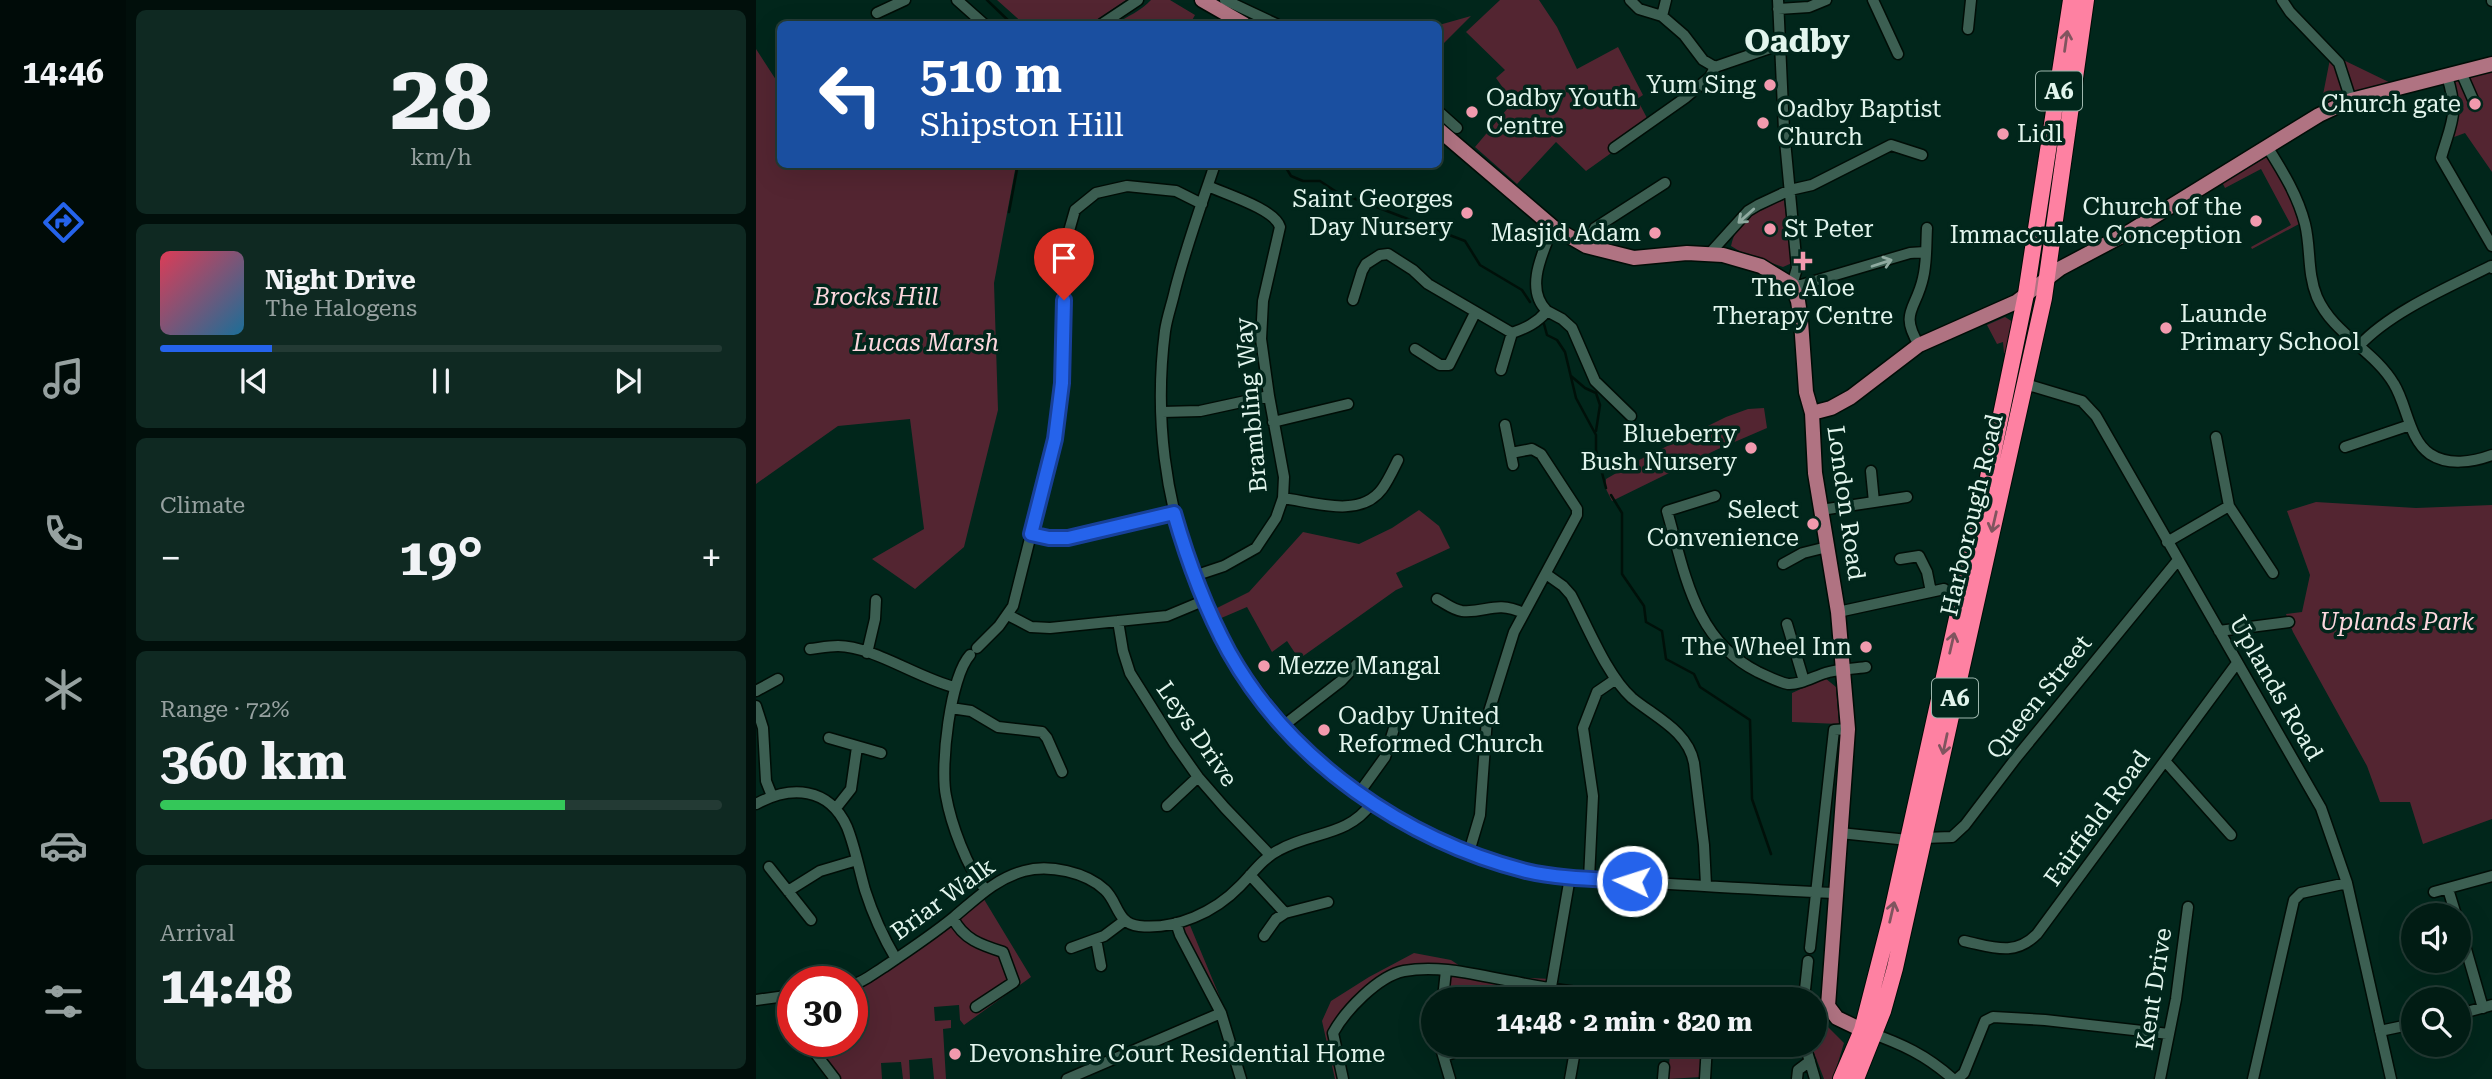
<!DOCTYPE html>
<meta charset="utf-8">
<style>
:root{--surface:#011c14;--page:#0f2922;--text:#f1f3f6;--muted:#96a1a0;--line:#233a34;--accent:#2563eb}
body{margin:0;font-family:"Roboto Serif",serif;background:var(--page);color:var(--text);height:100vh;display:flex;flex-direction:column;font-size:26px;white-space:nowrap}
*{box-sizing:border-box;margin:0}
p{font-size:23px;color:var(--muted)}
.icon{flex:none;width:38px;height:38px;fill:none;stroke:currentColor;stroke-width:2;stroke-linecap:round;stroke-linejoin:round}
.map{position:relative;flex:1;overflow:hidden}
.drawer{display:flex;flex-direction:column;gap:10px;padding:10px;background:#010f0b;width:630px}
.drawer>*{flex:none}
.hud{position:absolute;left:21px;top:21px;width:665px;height:147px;border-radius:10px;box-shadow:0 7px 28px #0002,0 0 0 2px var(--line);background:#1a4fa0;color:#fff;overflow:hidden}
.fabs{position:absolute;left:1645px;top:903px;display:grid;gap:14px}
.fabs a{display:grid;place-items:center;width:70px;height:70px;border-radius:50%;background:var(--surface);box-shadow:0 7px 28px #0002,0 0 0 2px var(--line);font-size:35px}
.speed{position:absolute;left:21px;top:966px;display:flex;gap:14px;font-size:35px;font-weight:700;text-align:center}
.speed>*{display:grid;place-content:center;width:91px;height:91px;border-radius:50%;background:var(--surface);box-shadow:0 7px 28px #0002,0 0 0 2px var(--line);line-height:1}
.speed .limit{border:10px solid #d22;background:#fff;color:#111}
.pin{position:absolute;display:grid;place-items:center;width:60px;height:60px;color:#fff;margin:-72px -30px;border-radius:50% 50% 50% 0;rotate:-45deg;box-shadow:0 0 7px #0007}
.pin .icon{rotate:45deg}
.me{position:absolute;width:77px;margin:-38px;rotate:274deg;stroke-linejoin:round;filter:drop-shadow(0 0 5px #0008)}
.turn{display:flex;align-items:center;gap:24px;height:147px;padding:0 28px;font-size:32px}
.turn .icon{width:91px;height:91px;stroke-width:2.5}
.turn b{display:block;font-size:49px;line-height:60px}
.big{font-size:52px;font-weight:700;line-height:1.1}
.drawer .card{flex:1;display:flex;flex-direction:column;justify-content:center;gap:10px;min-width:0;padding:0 24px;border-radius:10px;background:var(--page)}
.drawer .dial{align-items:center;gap:0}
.dial b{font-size:91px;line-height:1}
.song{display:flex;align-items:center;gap:21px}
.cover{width:84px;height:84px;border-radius:10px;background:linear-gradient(135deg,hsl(350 70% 55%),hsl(200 70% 35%))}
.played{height:7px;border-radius:4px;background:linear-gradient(90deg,var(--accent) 20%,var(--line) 20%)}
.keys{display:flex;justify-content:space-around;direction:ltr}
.heat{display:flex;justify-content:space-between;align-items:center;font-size:38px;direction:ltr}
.charge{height:10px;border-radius:5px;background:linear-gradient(90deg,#34c759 72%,var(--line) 0)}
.trip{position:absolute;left:665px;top:987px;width:406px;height:70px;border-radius:35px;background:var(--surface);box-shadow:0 7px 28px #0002,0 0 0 2px var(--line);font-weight:700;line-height:70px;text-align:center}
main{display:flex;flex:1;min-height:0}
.tabs{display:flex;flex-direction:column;width:126px;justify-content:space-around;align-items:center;background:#000b08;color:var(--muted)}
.tabs .icon{width:49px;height:49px}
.tabs .active{color:var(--accent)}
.tabs b{font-size:32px;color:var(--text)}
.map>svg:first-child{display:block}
</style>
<main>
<nav class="tabs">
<b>14:46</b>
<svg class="icon active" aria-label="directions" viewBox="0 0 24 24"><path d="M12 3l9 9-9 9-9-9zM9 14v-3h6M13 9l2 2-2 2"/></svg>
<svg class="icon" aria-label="music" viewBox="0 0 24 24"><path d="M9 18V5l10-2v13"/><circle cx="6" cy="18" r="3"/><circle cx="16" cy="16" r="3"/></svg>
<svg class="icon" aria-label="phone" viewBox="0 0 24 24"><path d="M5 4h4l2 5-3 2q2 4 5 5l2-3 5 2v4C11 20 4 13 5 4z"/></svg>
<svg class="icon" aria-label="climate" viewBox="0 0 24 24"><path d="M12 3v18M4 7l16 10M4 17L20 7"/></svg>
<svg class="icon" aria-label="car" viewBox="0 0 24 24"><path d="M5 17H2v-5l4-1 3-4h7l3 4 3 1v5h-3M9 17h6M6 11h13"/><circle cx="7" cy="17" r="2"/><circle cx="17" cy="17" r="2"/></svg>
<svg class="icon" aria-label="filters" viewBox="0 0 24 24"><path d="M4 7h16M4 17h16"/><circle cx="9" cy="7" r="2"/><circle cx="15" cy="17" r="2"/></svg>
</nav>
<section class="drawer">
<div class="card dial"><b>28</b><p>km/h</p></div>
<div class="card">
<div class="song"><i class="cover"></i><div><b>Night Drive</b><p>The Halogens</p></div></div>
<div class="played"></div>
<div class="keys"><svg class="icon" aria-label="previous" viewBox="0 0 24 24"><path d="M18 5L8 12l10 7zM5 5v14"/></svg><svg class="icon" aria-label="pause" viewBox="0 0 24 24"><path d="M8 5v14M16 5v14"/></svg><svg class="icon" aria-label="next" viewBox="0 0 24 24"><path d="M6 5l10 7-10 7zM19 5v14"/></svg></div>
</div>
<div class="card"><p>Climate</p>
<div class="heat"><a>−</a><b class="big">19°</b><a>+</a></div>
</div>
<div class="card"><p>Range · 72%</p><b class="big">360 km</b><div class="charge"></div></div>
<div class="card"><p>Arrival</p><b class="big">14:48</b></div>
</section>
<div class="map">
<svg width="1736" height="1079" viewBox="0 0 1736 1079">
<rect width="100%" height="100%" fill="#01261b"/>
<!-- green -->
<path fill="#532531" d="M 241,0 L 370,0 L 334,24 L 268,24 Z
M 395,0 L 414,0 L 439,15 L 434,24 L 359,24 C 372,16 385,11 395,0 Z
M 744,0 L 783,0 L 801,27 L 821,69 L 862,47 L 887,95 L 881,99 L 891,118 L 855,145 L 858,151 L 830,171 L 800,142 L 761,184 L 719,147 L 757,102 L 740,78 L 749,70 L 710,32 Z
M 715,16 L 683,48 L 683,25 Z
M 0,49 L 24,86 L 24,164 L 260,165 L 238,283 L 242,410 L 208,547 L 159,589 L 116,559 L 168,529 L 154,419 L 82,426 L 0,484 Z
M 1575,54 L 1643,87 L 1563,115 Z
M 1736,64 L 1736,172 L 1709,133 L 1690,140 L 1698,119 L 1691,76 Z
M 1511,157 L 1532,190 L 1543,224 L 1496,249 L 1495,247 L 1535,225 L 1505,169 L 1469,188 L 1466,182 Z
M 1028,200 L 1036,263 L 1027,267 L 985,252 L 975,246 C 981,218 1004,209 1028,200 Z
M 1249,317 L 1257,322 L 1251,354 L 1248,353 L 1247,342 L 1241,344 L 1231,325 Z
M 1008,408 L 1011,428 L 960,450 L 856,501 L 849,487 L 850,479 L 883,460 L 970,417 L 992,409 Z
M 1560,502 L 1660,508 L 1736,505 L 1736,819 L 1667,844 L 1654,802 L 1624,802 L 1611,766 L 1537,632 L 1530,614 L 1546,612 L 1554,575 L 1531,511 Z
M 663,510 L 683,526 L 694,548 L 640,573 L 647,587 L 640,590 L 543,659 L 531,641 L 516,652 L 491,607 L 463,619 L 459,609 L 493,592 L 547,532 L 603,544 L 636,528 Z
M 1069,678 L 1080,687 L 1083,724 L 1036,722 L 1036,693 Z
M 226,896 L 275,977 L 208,1025 L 204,1020 L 203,1005 L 178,1007 L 179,1021 L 195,1020 L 195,1028 L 187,1029 L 190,1079 L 178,1079 L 176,1058 L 153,1060 L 154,1079 L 147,1079 L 145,1062 L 125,1063 L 126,1079 L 79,1079 L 50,1041 L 96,1041 L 96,985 Z
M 420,923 L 433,923 L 473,1019 L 491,1079 L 485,1079 L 482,1066 Z
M 658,953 L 695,960 L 707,968 L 750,977 L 796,979 L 795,987 L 762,983 L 758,999 L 687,999 L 690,970 L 645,971 L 616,988 L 577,1033 L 588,1079 L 579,1079 L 566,1021 L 575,1001 L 613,977 Z
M 1063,1018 L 1088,1043 L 1077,1079 L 1068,1079 L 1055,1045 L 1059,1045 L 1059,1019 Z
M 946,1052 L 945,1077 L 912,1079 L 914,1053 Z"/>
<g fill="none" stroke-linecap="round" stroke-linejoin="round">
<!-- stream -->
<path stroke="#001009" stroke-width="2.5" d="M 231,0 L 256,24
M 524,164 L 529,166 L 535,176 L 547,181 L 564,181 L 579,191 L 709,241 L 724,265 L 766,290 L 774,302
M 253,212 L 262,164
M 788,324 L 791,335 L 801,340 L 809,352 L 820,398 L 840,435 L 840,450 L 850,488
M 815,376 L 829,388 L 840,393 L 844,405 L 840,431
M 855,495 L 866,513 L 866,574 L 888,606 L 890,622 L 906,631 L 910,659 L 938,674 L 944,687 L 994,720 L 996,799 L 1015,854"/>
<!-- minor casing -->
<g stroke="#000d06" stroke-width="13">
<path id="minor" d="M 201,0 L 228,24
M 469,0 L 520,24
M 874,0 L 883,9 L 906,16
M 910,0 L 906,16 L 928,35 L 947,60 L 959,67
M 1022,0 L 1028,130 L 1041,268 L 1036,285 L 1045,285 L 1154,253 L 1169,252
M 1117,0 L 1142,54
M 1526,0 L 1534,12 L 1583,63 L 1595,100
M 1736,0 L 1736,1
M 1022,9 L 1053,7 L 1070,0
M 121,13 L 149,0
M 346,24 L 382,0
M 1212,29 L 1215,0
M 1705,72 L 1719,104
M 1691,76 C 1703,115 1696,120 1685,158 L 1736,246
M 682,111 L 701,128
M 858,148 L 929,98 L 954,77 L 959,67 L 1023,45
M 1512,148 C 1527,172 1542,196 1549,224 C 1555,248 1551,273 1561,297 C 1577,334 1618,350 1638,384 C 1651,405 1653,440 1674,454 C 1692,466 1717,462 1736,455
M 459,164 C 445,206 430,247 419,290 C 416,304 411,317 409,331 C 387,502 453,672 587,780 C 608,798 631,815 656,828 C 690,846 730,859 768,870 C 802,880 846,879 881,882 C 947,886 1013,890 1079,893
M 830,246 L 839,228 L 909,183
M 954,253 L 992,211 L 1002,205 L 1034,190 L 1056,185 L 1135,145 L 1166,155
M 597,300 L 606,271 L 610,264 L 624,255 L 632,254 L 657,270 L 672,284 L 756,333 C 770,328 781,323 791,311 C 768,289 787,252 797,227
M 791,311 L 806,319 L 816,328 L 839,381 L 875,416
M 1163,345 C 1143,312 1160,310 1167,278 C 1171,262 1170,245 1171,228
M 1603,346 C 1634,312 1693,287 1735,266 L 1736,268
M 659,349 L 684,365 L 693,365 L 719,313
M 745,370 L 756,333
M 1269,384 L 1326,401 L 1340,416 L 1565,808 L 1591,883 L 1635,1079
M 406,412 L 444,411 L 513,396
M 517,422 L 592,404
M 749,425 L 757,465
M 1460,437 L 1473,506 L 1517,573
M 1589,447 L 1654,425
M 959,496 L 911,511 C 929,573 938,640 1002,672 C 1011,676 1022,682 1032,684 C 1045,685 1060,675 1073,672 C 1085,669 1098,669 1110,667
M 527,498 C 557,502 604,519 626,489 C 632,481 637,470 642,460
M 1118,502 L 1151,497
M 1065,510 L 1118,502 L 1115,471
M 275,534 L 293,538 L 312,538 L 418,513
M 1411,542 L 1473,506
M 1144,559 L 1163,556 L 1171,572 L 1175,592
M 1027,564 L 1047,553 L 1071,547
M 790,574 L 807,586 L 815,595 C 831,625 851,676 876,698 C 899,717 932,731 938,763 L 948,845 L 950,885
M 438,576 L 468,566 L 500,548 L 520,518 L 527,498 L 528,477 L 513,396 L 505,339 L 507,301 L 524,227 C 519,209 469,194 452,186
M 681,599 C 689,603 697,610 706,611 C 732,613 738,600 768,613
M 1082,612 L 1188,589
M 252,615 L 275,627 L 294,628 L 411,616 L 447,601
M 362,621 L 367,651 L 374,673 L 418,743 L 442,777 L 469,808 L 514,855
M 1031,624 L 1048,681
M 1463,631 L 1533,622
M 221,648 L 243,626 L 257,606 L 299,439 L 306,383 L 309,245 L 319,210 L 340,193 L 371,186 L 420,191 L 446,204
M 54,649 C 63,648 72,646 82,646 C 116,646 162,678 198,687
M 111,653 L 119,619 L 120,600
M 214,655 C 194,677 184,767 190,796 C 195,824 211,868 229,889
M 0,691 L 22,679
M 0,706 L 7,728 L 10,781 L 16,796
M 195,708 L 215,711 L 242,727 L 286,732 L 291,738 L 306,772
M 527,726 L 585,681 L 603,662
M 73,738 L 125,753
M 1409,761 L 1475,835
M 603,793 L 629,757 L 640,722
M 0,804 C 35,785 73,787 91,827 C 99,847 103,869 109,890 C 117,915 127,937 140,959
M 411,806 L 442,777
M 80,808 L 95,789 L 101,747
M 1084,833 L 1152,840
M 1167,838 L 1196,837 L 1209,825 L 1260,758 L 1422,560
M 713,852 L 724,815 L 731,718 L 758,632 L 821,515 L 821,509 L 785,454 L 776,449 L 755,453
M 13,867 L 55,920
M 494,875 L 529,913 L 520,919 L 508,936
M 833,879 L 837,796 L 827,728 L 841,692 L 860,679
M 1692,889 L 1700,915
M 32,891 L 64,871 L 101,860
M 1678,892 L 1736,876
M 529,913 L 572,902
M 197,918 C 207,939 225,945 247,952 L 258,982 L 220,1007
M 420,923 L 424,935 L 465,1013 L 485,1079
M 1703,925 L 1727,1008
M 340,939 L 345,966
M 1208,941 C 1237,947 1258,957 1281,934 L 1481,663
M 315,948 L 348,936 L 368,921
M 1054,948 L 1078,730 L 1092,729
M 96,985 C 108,982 118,973 128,967 C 152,951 176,935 198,917 C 221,898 239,879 268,871 C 293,864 330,872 349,890 C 362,902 361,924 383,926 C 420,930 459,912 484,886 C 497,873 507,858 523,850 C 557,831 591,837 616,803
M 795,987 L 814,877
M 687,999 L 690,970
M 758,999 L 762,983
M 1048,999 L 1052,961
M 0,1000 L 37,995
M 1059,1010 L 1072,1006
M 1703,1014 L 1736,1005
M 1624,1031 L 1657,1024
M 1112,1032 C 1146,1044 1170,1055 1197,1079
M 50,1041 L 79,1079
M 684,1045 L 694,1079
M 1049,1045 L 1059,1079
M 688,1056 L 720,1045
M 311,1079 L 465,1013
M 587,1079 L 577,1033 C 589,1011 622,976 648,971 C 685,964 724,976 760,982 C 804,991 849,996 894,999
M 814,1079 L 820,1045
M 907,1079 L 908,1067
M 949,1079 L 951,1045
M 1041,1079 L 1042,1070 L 1054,1061
M 1201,1079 L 1208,1073 L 1229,1021 L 1237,1017 L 1289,1020 L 1413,1034
M 1404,1079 L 1420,999 L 1432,907
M 1497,1079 L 1538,900 L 1545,893 L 1591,883"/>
</g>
<!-- major casing -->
<g stroke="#000d06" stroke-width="17">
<path id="major" d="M 446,0 L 488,24
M 682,129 L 797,227 L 830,246 L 878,258 L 931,253 L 967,255 L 1005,266 L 1036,285 L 1042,301 L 1045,321 L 1050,392 L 1056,413 L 1059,473 L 1082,612 L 1092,729 L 1072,1006 L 1081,1018 L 1106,1030
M 1056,413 L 1075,408 L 1095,397 L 1163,345 L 1260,302 L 1305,268 L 1373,232 L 1563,115 L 1595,100 L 1736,64"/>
</g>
<!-- highway casing -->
<g stroke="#000d06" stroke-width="18">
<path id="highway" d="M 1085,1079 L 1106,1030 L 1134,921 L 1230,487 L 1270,294 L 1315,0
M 1100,1079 L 1127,1011 L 1139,968 L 1288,298 L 1330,0"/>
</g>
<!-- minor -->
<use href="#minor" stroke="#3c5f52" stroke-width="10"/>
<!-- major -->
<use href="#major" stroke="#b07382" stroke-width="14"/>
<!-- highway -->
<use href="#highway" stroke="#fe81a2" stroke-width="16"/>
</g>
<!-- one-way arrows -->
<defs><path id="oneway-shaft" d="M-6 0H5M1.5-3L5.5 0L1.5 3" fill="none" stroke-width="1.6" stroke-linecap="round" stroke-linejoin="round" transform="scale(1.75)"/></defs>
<g stroke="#80545e">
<use href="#oneway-shaft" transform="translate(1310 41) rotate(-82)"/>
<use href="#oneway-shaft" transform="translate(1238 522) rotate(103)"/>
<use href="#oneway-shaft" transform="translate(1196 643) rotate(-77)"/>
<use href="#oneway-shaft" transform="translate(1189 744) rotate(102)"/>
<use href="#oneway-shaft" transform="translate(1136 912) rotate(-77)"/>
</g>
<g stroke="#8faaa0">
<use href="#oneway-shaft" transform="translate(990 216) rotate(138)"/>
<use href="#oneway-shaft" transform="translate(1126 263) rotate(-18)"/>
</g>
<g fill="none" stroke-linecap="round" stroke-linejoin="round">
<!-- route casing -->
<g stroke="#184099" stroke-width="18">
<path id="route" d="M 308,300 L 306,383 L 299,439 L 275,534 L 293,538 L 312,538 L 418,513 C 432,562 449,608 473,652 C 535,762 649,840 770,871 C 804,879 842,879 876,881"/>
</g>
<!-- route -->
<use href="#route" stroke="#2563eb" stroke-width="12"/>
</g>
<!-- markers -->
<g fill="#f29aae" stroke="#01261b" stroke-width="2.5">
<circle cx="1014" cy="85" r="7"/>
<circle cx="1719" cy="104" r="7"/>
<circle cx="716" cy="112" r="7"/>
<circle cx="1007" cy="123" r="7"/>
<circle cx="1247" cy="134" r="7"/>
<circle cx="711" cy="213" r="7"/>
<circle cx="1500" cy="221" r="7"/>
<circle cx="1014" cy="229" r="7"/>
<circle cx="899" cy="233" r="7"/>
<path d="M1043.5 250.5h7v7h7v7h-7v7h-7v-7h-7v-7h7z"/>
<circle cx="1410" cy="328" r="7"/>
<circle cx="995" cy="448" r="7"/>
<circle cx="1057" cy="524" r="7"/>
<circle cx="1110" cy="647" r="7"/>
<circle cx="508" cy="666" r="7"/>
<circle cx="568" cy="730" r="7"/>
<circle cx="199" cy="1054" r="7"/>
</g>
<g text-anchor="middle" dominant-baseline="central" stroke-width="7" stroke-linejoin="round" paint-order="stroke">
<!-- shield labels -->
<g fill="#01261b" stroke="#9eb7ae" stroke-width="2">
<rect x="1280" y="71.5" width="46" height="39" rx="5"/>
<rect x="1176" y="678.5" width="46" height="39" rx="5"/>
</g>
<g font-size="23" font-weight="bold" fill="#e2f5ed">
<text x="1303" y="91">A6</text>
<text x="1199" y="698">A6</text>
</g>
<!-- poi labels -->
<g font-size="24" fill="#e2f5ed" stroke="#01261b" text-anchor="end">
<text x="1000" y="85">Yum Sing</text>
<text x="730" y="98" text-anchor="start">Oadby Youth<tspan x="730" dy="28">Centre</tspan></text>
<text x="1705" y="104">Church gate</text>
<text x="1021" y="109" text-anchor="start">Oadby Baptist<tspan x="1021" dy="28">Church</tspan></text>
<text x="1261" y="134" text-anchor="start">Lidl</text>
<text x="697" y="199">Saint Georges<tspan x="697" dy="28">Day Nursery</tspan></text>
<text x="1486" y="207">Church of the<tspan x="1486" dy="28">Immacculate Conception</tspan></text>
<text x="1028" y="229" text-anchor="start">St Peter</text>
<text x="885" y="233">Masjid Adam</text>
<text x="1047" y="288" text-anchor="middle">The Aloe<tspan x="1047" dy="28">Therapy Centre</tspan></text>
<text x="1424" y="314" text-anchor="start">Launde<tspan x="1424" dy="28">Primary School</tspan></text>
<text x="981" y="434">Blueberry<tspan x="981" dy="28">Bush Nursery</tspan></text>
<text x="1043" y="510">Select<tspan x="1043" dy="28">Convenience</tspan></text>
<text x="1096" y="647">The Wheel Inn</text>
<text x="522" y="666" text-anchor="start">Mezze Mangal</text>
<text x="582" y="716" text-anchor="start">Oadby United<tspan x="582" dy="28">Reformed Church</tspan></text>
<text x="213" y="1054" text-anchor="start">Devonshire Court Residential Home</text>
</g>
<!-- park labels -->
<g font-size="24" font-style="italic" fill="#fdd7de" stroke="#01261b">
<text x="120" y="297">Brocks Hill</text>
<text x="170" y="343">Lucas Marsh</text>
<text x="1641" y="622">Uplands Park</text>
</g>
<!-- street labels -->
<g font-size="24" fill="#e2f5ed" stroke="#01261b">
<text transform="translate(495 405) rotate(-95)">Brambling Way</text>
<text transform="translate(1090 503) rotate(82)">London Road</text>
<text transform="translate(1216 515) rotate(-77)">Harborough Road</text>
<text transform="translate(1520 688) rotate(60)">Uplands Road</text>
<text transform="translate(1283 697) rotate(-51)">Queen Street</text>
<text transform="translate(441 734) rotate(55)">Leys Drive</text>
<text transform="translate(1341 818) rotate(-54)">Fairfield Road</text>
<text transform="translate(187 899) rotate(-36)">Briar Walk</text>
<text transform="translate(1398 989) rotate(-81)">Kent Drive</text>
</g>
<!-- district labels -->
<g font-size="32" font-weight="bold" fill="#e2f5ed" stroke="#01261b">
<text x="1041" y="41">Oadby</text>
</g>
</g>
</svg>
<div class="fabs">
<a><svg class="icon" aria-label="sound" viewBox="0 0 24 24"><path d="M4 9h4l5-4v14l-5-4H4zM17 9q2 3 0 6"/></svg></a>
<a><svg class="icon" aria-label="search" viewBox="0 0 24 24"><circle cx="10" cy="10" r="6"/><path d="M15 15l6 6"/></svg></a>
</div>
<div class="speed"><div class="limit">30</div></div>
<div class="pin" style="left:308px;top:300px;background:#d93025"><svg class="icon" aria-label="arrive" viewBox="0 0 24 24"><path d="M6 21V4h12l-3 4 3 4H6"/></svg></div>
<svg class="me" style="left:876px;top:881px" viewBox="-20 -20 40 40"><circle r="17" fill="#2563eb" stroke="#fff" stroke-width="3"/><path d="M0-11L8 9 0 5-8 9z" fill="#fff"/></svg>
<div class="trip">14:48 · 2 min · 820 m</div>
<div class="hud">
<div class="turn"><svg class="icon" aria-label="left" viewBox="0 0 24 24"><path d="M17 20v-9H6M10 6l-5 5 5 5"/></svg><div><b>510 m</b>Shipston Hill</div></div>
</div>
</div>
</main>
